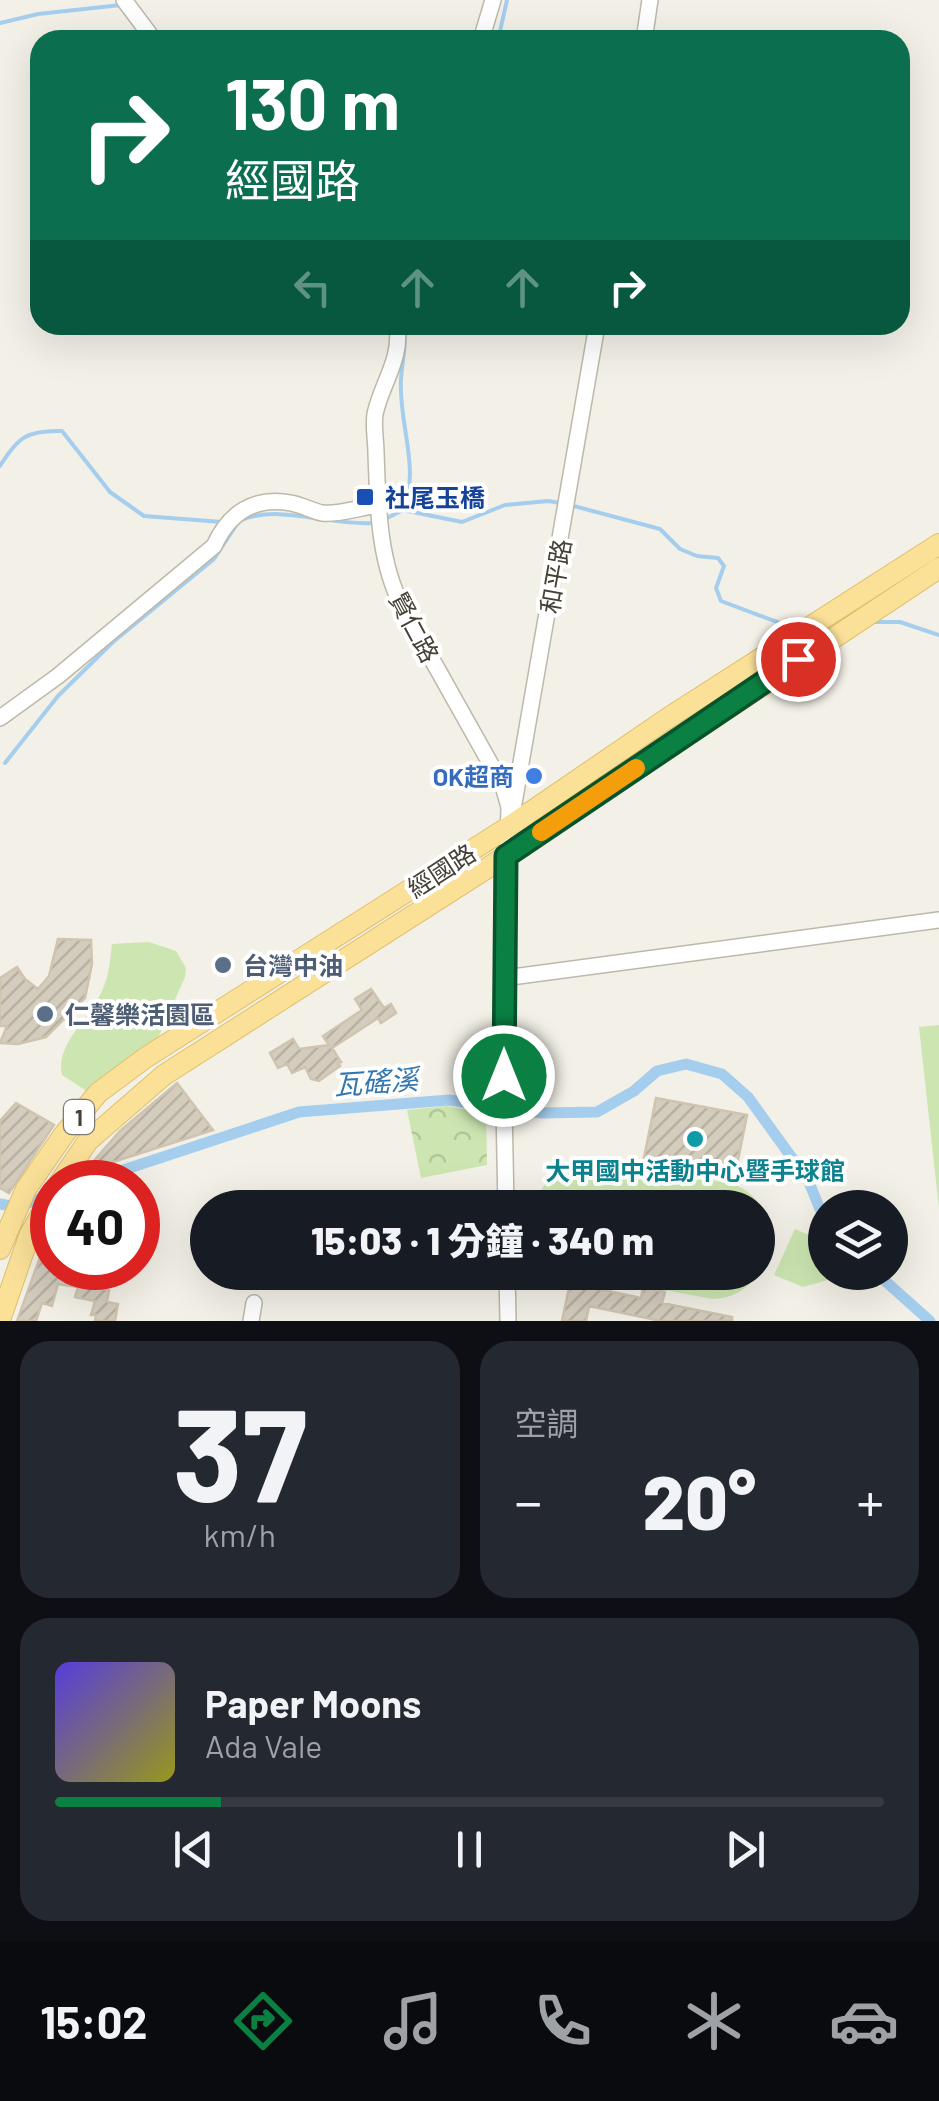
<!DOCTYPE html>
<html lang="zh-TW">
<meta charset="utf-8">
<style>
:root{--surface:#171b24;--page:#242831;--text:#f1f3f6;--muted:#9ea1a6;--line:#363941;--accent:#0b8043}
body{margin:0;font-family:Barlow,"Noto Sans TC",sans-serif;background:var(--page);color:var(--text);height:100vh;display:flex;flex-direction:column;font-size:38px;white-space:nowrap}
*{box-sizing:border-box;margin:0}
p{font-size:32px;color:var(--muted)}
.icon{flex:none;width:55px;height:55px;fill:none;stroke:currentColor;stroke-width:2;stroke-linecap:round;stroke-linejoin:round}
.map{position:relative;height:1321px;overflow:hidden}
.panel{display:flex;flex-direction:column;gap:20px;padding:20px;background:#0d0f14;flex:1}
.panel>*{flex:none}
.guide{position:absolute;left:30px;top:30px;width:880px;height:305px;border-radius:30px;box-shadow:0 10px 40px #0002;background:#0b6e4f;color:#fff;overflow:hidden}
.tools{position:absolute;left:808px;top:1190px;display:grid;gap:20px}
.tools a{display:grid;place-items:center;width:100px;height:100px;border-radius:50%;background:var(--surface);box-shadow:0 10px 40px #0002;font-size:50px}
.speed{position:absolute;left:30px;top:1160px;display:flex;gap:20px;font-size:50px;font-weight:700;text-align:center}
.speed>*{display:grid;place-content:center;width:130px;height:130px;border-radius:50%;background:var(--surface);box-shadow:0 10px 40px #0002;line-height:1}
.speed .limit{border:15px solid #d22;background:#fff;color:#111}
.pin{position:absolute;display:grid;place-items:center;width:85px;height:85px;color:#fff;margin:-42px;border:5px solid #fff;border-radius:50%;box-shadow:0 2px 10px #0007}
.me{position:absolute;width:110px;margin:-55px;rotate:0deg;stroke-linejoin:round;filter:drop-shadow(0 0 8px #0008)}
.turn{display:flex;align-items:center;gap:35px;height:210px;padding:0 30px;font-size:45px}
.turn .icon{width:130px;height:130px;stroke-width:2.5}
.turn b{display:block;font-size:70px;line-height:85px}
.lanes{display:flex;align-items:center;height:95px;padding:0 30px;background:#0003;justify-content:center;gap:50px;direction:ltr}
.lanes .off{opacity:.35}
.big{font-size:75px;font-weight:800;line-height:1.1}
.panel .widget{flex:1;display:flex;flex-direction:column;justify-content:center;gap:15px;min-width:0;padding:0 35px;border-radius:30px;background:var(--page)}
.panel .dial{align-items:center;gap:0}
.dial b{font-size:130px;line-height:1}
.song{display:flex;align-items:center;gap:30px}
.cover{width:120px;height:120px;border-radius:15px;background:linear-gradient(135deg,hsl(250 70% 55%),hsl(60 70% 35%))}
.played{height:10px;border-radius:5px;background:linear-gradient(90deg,var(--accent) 20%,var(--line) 20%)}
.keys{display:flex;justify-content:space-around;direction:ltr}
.heat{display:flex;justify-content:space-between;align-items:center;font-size:55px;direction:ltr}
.panel .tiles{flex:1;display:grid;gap:20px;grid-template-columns:1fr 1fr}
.widget:last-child{grid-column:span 2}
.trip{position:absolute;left:190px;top:1190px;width:585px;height:100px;border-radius:50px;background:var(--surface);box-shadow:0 10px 40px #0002;font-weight:800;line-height:100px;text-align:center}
.dock{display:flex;height:160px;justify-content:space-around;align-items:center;background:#090b0e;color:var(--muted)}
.dock .icon{width:70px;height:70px}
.dock .selected{color:var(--accent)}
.dock b{font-size:45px;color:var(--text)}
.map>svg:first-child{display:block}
</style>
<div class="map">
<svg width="939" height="1321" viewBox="0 0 939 1321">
<defs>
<pattern id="park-crowns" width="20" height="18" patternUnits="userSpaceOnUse" patternTransform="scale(2.5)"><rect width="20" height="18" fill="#cde6b1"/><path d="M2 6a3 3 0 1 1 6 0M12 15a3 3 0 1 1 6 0" fill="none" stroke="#b1c699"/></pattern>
<pattern id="building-hatch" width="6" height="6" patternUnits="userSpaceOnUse" patternTransform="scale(2.5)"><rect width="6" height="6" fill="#d4ccbd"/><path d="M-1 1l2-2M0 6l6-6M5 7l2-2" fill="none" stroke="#b7b0a3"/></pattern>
</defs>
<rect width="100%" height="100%" fill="#f3f0e7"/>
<!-- grass -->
<path fill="#cde6b1" d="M 149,942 L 176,951 L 186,968 L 185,977 L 155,1045 L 88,1092 L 62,1075 C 55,1044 89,1020 102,991 C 109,977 110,960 112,944 Z
M 939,1025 L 939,1209 L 919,1027 Z
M 596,1159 L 733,1184 C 791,1205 775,1297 713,1299 L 571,1273 L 758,1272 L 758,1208 L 535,1207 C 542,1177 564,1160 596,1159 Z
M 795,1229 L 825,1242 L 825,1272 L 843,1273 L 842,1276 L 803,1287 L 774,1275 Z"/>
<!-- park -->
<path fill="url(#park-crowns)" d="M 447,1106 L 486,1114 L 487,1165 L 421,1178 L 407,1110 Z"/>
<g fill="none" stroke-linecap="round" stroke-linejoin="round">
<!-- stream -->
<path stroke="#a5ceee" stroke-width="4" d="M 0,23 L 38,14 L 121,5
M 498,40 L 507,0
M 0,466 C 18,437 27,430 62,431 L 110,492 L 144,516 L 222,522
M 570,505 L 660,529 L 680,549 L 697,556 L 718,558 L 724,566 L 716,588 L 721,601 L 780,623 L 799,623
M 403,510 C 421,470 398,422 401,379 C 402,360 407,345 404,325
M 241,520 C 280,504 329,526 374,523
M 383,520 L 403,510 L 462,522 L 505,505 L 548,501 L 561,503
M 871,622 L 900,622 L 939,635
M 5,763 L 58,696 L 113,642 L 214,559 L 237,524"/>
<!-- canal -->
<path stroke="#a5ceee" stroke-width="11" d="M 87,1182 L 299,1112 L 449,1100 L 542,1113 L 597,1112 L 634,1091 L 657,1071 L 686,1064 L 722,1074 L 748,1097 L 808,1180 L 825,1221
M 0,1204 L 16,1207 L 48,1196
M 875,1272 L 930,1321"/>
</g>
<!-- building -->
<path fill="url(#building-hatch)" stroke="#cfc4b0" stroke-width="2.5" d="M 58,939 L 91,940 L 92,964 L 85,998 L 46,1037 L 18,1044 L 0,1043 L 7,1026 L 0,1026 L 0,978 L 17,967 L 25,979 L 38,989 L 49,976 Z
M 371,989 L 384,1008 L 391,1004 L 396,1013 L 381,1023 L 378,1018 L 332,1048 L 341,1062 L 338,1063 L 340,1066 L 319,1081 L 311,1079 L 305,1067 L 292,1073 L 287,1064 L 278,1068 L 270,1053 L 293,1039 L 299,1049 L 329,1045 L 323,1036 L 362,1010 L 355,999 Z
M 177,1083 L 213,1130 L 85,1171 L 120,1131 Z
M 656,1098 L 747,1115 L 734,1180 L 643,1163 Z
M 16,1103 L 54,1125 L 9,1193 L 0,1188 L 0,1121 Z
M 43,1249 L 52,1252 L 52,1268 L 77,1268 L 84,1273 L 83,1280 L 94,1282 L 93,1286 L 109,1290 L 107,1302 L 118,1304 L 115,1321 L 95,1321 L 96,1315 L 91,1315 L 95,1301 L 75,1297 L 78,1287 L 58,1284 L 52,1306 L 42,1303 L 36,1321 L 17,1321 Z
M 570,1283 L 641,1298 L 643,1287 L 665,1292 L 662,1303 L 732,1317 L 732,1321 L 661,1321 L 589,1306 L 586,1321 L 562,1321 Z"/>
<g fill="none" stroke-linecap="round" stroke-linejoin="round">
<!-- minor casing -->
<g stroke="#beb8aa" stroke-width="18">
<path id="minor" d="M 124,0 L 154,40
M 481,40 L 493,0
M 644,40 L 650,0
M 397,325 C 402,360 382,382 375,414 C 373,426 376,441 376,453 C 378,504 378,560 402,606 L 503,786 L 509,807 L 503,1056 L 506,1208
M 0,718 L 58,676 L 214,546 C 229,513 254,496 291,503 C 302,505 312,511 322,513 C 339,515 361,507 379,505
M 513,809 L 597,325
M 504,978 L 939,920
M 507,1272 L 508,1321
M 251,1321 L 254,1303"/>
</g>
<!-- major casing -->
<g stroke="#dfbf69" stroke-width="22">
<path id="major" d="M 60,1182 L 88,1141 L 164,1075 L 506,856 L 939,568
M 0,1249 L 26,1189 L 65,1133 L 98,1093 L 145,1058 L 510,826 L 668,718 L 939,544
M 0,1320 L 29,1236 L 52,1195"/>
</g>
<!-- minor -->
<use href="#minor" stroke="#fff" stroke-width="15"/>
<!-- major -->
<use href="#major" stroke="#fbe198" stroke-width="20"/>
</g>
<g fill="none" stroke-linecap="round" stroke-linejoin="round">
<!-- route casing -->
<g stroke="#07532c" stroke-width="25">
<path id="route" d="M 504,1076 L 506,856 L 798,659"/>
</g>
<!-- route -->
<use href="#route" stroke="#0b8043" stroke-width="18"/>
<!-- slow -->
<path stroke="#f59e0b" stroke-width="18" d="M 541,832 L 636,768"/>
</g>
<!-- markers -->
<rect fill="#1a4fb4" stroke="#fff" stroke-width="4" x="355" y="487" width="20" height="20" rx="5"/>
<circle fill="#3f7fe0" stroke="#fff" stroke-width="4" cx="534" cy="776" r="10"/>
<g fill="#5c6f8a" stroke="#fff" stroke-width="4">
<circle cx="223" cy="965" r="10"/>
<circle cx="45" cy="1014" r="10"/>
</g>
<circle fill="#0f9aa8" stroke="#fff" stroke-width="4" cx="695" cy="1139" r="10"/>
<g text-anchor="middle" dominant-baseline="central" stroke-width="8" stroke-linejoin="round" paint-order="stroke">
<!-- shield labels -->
<rect fill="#fff" stroke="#7e7972" stroke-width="2.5" x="64" y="1100" width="30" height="34" rx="8"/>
<g font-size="22" font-weight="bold" fill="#464036">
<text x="79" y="1117">1</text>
</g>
<!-- transit labels -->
<g font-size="25" font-weight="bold" fill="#164399" stroke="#fff" text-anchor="start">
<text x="385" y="497">社尾玉橋</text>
</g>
<!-- street labels -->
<g font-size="25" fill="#464036" stroke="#fff">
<text transform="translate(555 576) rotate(-80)">和平路</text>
<text transform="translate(415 627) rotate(62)">賢仁路</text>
<text transform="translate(441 870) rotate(-33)">經國路</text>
</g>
<!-- shop labels -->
<g font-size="25" font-weight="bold" fill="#366cbe" stroke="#fff" text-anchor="end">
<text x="514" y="776">OK超商</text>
</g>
<!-- service labels -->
<g font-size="25" font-weight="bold" fill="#4e5e75" stroke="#fff" text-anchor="start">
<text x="243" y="965">台灣中油</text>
<text x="65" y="1014">仁馨樂活園區</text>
</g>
<!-- culture labels -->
<g font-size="25" font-weight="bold" fill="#0d838f" stroke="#fff">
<text x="695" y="1170">大甲國中活動中心暨手球館</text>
</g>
<!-- water labels -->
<g font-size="28" font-style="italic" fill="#3377ae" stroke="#fff">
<text transform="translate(376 1081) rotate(-4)">瓦磘溪</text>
</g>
</g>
</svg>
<div class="tools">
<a><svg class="icon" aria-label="layers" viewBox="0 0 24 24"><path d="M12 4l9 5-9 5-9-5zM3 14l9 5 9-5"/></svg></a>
</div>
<div class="speed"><div class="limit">40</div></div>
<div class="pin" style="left:798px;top:659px;background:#d93025"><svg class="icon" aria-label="arrive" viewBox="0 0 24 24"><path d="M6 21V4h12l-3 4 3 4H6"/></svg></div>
<svg class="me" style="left:504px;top:1076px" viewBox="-20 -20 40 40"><circle r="17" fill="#0b8043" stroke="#fff" stroke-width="3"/><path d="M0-11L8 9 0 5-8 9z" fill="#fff"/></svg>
<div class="trip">15:03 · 1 分鐘 · 340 m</div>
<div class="guide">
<div class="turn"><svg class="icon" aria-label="right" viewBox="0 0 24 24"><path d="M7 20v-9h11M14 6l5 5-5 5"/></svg><div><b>130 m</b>經國路</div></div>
<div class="lanes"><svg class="icon off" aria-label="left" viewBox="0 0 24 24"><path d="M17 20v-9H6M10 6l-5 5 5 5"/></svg><svg class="icon off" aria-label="ahead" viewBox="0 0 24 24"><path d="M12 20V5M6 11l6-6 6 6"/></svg><svg class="icon off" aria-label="ahead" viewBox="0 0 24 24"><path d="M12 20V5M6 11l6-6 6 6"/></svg><svg class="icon" aria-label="right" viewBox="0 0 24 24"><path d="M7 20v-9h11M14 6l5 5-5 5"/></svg></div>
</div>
</div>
<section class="panel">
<div class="tiles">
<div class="widget dial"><b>37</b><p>km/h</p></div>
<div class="widget"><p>空調</p>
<div class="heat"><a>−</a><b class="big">20°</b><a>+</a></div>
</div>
<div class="widget">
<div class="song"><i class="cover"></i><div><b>Paper Moons</b><p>Ada Vale</p></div></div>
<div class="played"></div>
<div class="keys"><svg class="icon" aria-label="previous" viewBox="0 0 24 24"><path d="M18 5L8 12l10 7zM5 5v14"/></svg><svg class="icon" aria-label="pause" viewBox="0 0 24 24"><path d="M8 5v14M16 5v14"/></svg><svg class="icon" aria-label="next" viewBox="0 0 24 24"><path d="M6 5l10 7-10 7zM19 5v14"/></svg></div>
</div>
</div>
</section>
<nav class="dock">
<b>15:02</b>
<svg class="icon selected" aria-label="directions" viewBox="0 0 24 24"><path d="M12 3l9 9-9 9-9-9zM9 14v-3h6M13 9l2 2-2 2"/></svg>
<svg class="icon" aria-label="music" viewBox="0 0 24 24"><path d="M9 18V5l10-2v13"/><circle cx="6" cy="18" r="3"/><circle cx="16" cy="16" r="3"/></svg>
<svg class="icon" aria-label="phone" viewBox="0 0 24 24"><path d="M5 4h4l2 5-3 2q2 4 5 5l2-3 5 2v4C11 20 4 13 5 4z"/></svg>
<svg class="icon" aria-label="climate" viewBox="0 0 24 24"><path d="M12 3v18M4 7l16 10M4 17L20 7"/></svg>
<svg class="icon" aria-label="car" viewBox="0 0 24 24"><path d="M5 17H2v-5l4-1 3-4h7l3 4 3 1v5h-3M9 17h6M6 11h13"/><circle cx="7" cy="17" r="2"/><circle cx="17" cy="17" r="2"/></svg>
</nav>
